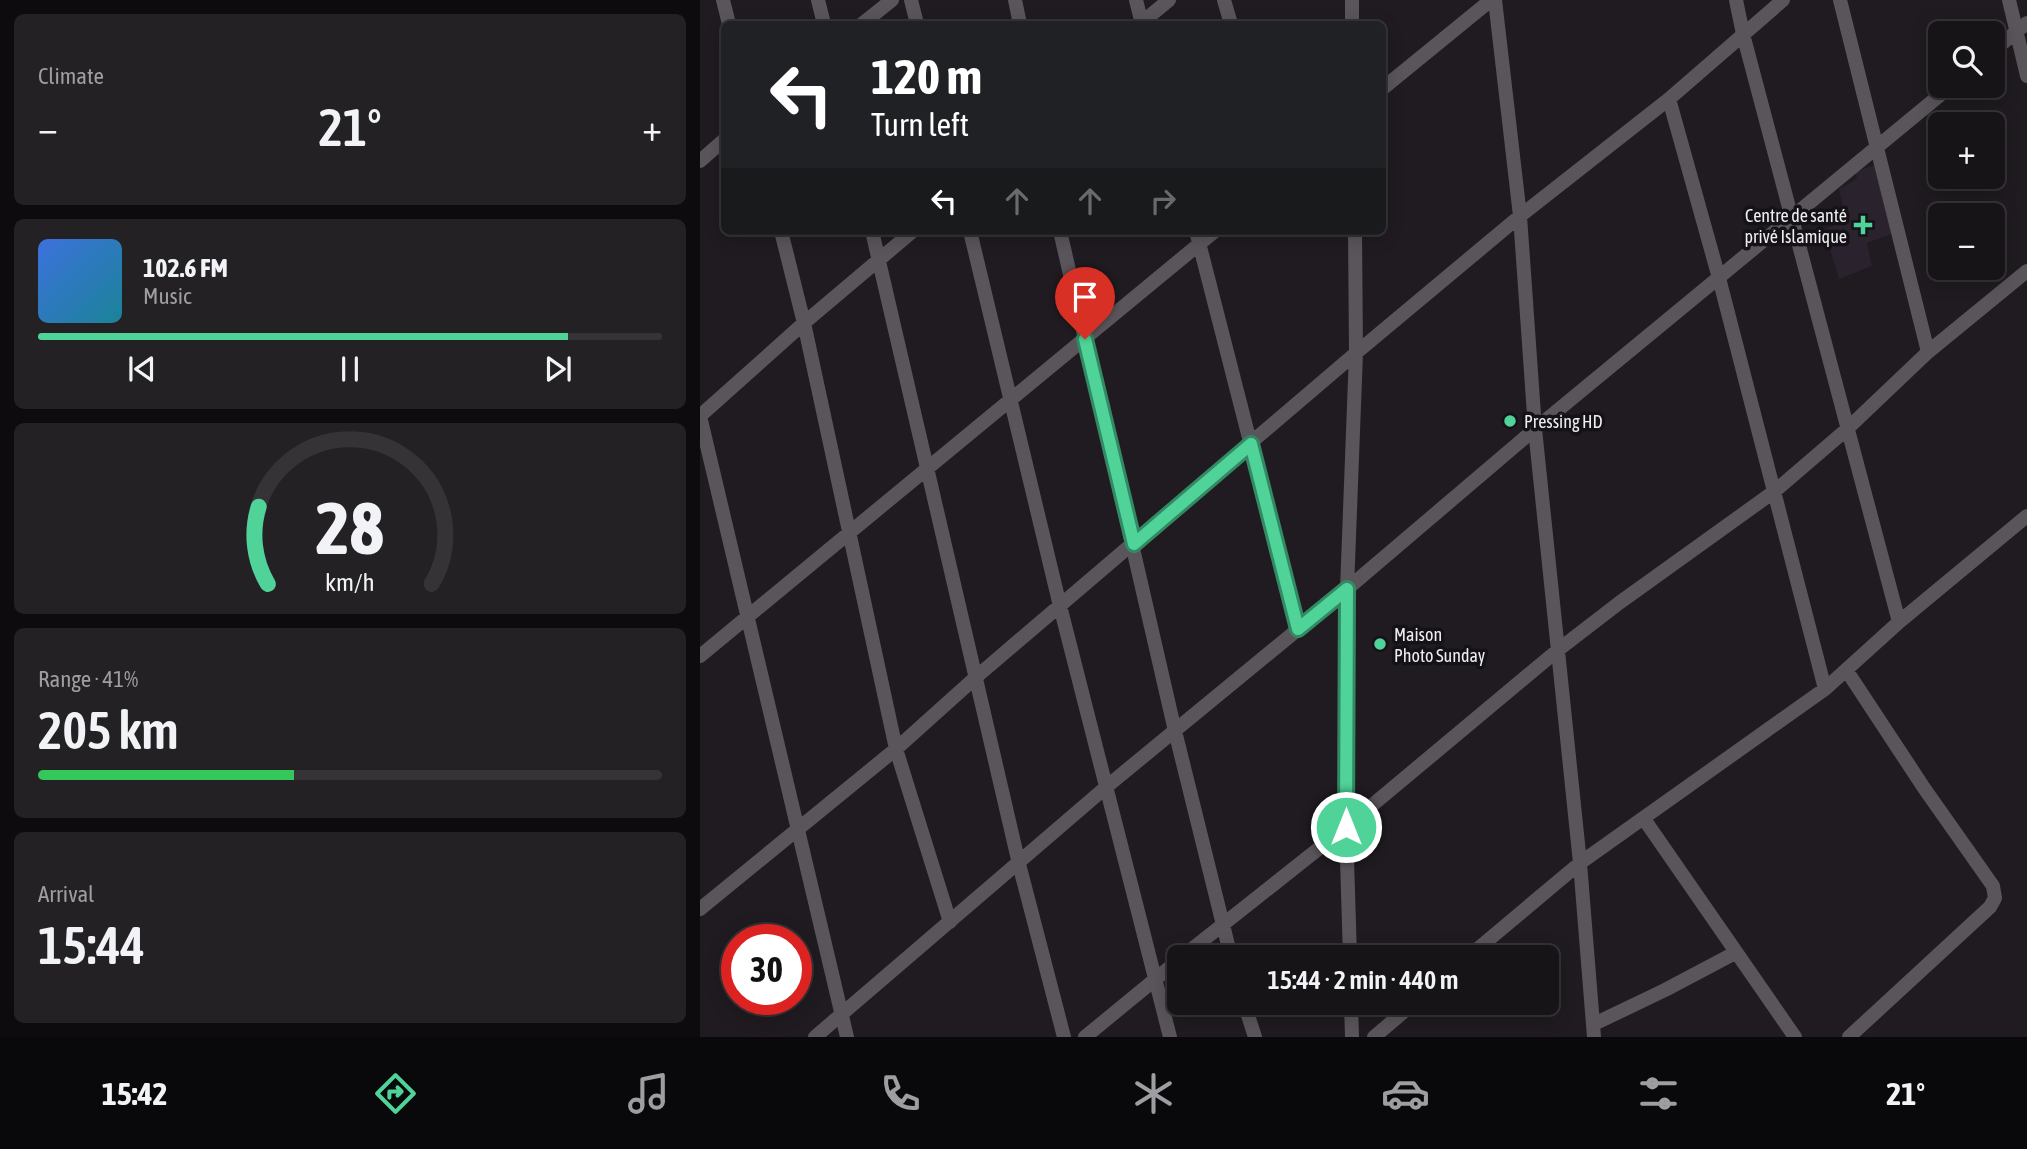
<!DOCTYPE html>
<meta charset="utf-8">
<style>
:root{--surface:#171418;--page:#242125;--text:#f1f3f6;--muted:#9e9ea2;--line:#363337;--accent:#4fd399}
body{margin:0;font-family:"Asap Condensed",sans-serif;background:var(--page);color:var(--text);height:100vh;display:flex;flex-direction:column;font-size:26px;white-space:nowrap}
*{box-sizing:border-box;margin:0}
p{font-size:23px;color:var(--muted)}
.icon{flex:none;width:38px;height:38px;fill:none;stroke:currentColor;stroke-width:2;stroke-linecap:round;stroke-linejoin:round}
.map{position:relative;flex:1;overflow:hidden}
.side{display:flex;flex-direction:column;gap:14px;padding:14px;background:#0d0b0d;width:700px}
.side>*{flex:none}
.banner{position:absolute;left:21px;top:21px;width:665px;height:214px;border-radius:10px;box-shadow:0 4px 18px #0003,0 0 0 2px var(--line);background:#202124;color:#fff;overflow:hidden}
.tools{position:absolute;left:1228px;top:21px;display:grid;gap:14px}
.tools a{display:grid;place-items:center;width:77px;height:77px;border-radius:10px;background:var(--surface);box-shadow:0 4px 18px #0003,0 0 0 2px var(--line);font-size:35px}
.speed{position:absolute;left:21px;top:924px;display:flex;gap:14px;font-size:35px;font-weight:700;text-align:center}
.speed>*{display:grid;place-content:center;width:91px;height:91px;border-radius:50%;background:var(--surface);box-shadow:0 4px 18px #0003,0 0 0 2px var(--line);line-height:1}
.speed .limit{border:10px solid #d22;background:#fff;color:#111}
.pin{position:absolute;display:grid;place-items:center;width:60px;height:60px;color:#fff;margin:-72px -30px;border-radius:50% 50% 50% 0;rotate:-45deg;box-shadow:0 0 7px #0007}
.pin .icon{rotate:45deg}
.me{position:absolute;width:77px;margin:-38px;rotate:0deg;stroke-linejoin:round;filter:drop-shadow(0 0 5px #0008)}
.turn{display:flex;align-items:center;gap:24px;height:147px;padding:0 35px;font-size:32px}
.turn .icon{width:91px;height:91px;stroke-width:2.5}
.turn b{display:block;font-size:49px;line-height:60px}
.lanes{display:flex;align-items:center;height:66px;padding:0 35px;background:#0003;justify-content:center;gap:35px;direction:ltr}
.lanes .off{opacity:.35}
.big{font-size:52px;font-weight:600;line-height:1.1}
.side .tile{flex:1;display:flex;flex-direction:column;justify-content:center;gap:10px;min-width:0;padding:0 24px;border-radius:10px;background:var(--page)}
.side .dial{align-items:center;gap:0}
.dial svg{height:182px;overflow:visible;fill:none;stroke:var(--line);stroke-width:7;stroke-linecap:round;text-anchor:middle}
.dial text{fill:var(--text);stroke:none}
.song{display:flex;align-items:center;gap:21px}
.cover{width:84px;height:84px;border-radius:10px;background:linear-gradient(135deg,hsl(220 70% 55%),hsl(190 70% 35%))}
.played{height:7px;border-radius:4px;background:linear-gradient(90deg,var(--accent) 85%,var(--line) 85%)}
.keys{display:flex;justify-content:space-around;direction:ltr}
.heat{display:flex;justify-content:space-between;align-items:center;font-size:38px;direction:ltr}
.charge{height:10px;border-radius:5px;background:linear-gradient(90deg,#34c759 41%,var(--line) 0)}
.trip{position:absolute;left:467px;top:945px;width:392px;height:70px;border-radius:10px;background:var(--surface);box-shadow:0 4px 18px #0003,0 0 0 2px var(--line);font-weight:600;line-height:70px;text-align:center}
.menu{display:flex;height:112px;justify-content:space-around;align-items:center;background:#09080a;color:var(--muted)}
.menu .icon{width:49px;height:49px}
.menu .selected{color:var(--accent)}
.menu b{font-size:32px;color:var(--text)}
main{display:flex;flex:1;min-height:0}
.map>svg:first-child{display:block}
</style>
<main>
<section class="side">
<div class="tile"><p>Climate</p>
<div class="heat"><a>−</a><b class="big">21°</b><a>+</a></div>
</div>
<div class="tile">
<div class="song"><i class="cover"></i><div><b>102.6 FM</b><p>Music</p></div></div>
<div class="played"></div>
<div class="keys"><svg class="icon" aria-label="previous" viewBox="0 0 24 24"><path d="M18 5L8 12l10 7zM5 5v14"/></svg><svg class="icon" aria-label="pause" viewBox="0 0 24 24"><path d="M8 5v14M16 5v14"/></svg><svg class="icon" aria-label="next" viewBox="0 0 24 24"><path d="M6 5l10 7-10 7zM19 5v14"/></svg></div>
</div>
<div class="tile dial"><svg viewBox="0 0 100 80">
<path d="M14 69A42 42 0 1 1 86 69"/>
<path d="M14 69A42 42 0 0 1 10 35" stroke="#4fd399"/>
<text x="50" y="56" font-size="32" font-weight="700">28</text>
<text x="50" y="72" font-size="11">km/h</text>
</svg></div>
<div class="tile"><p>Range · 41%</p><b class="big">205 km</b><div class="charge"></div></div>
<div class="tile"><p>Arrival</p><b class="big">15:44</b></div>
</section>
<div class="map">
<svg width="1327" height="1037" viewBox="0 0 1327 1037">
<rect width="100%" height="100%" fill="#1f1b20"/>
<!-- built -->
<path fill="#2a222c" d="M 1174,165 L 1194,233 L 1167,243 L 1172,266 L 1139,279 L 1124,229 L 1146,221 L 1139,189 L 1157,179 L 1155,172 Z"/>
<g fill="none" stroke-linecap="round" stroke-linejoin="round">
<!-- minor -->
<path stroke="#5a555b" stroke-width="14" d="M 23,0 L 29,24
M 118,0 L 124,24
M 211,0 L 217,24
M 315,0 L 320,24
M 436,0 L 442,24
M 524,0 L 531,24
M 652,0 L 652,24
M 795,0 L 820,216 L 835,429 L 880,863 L 894,1037
M 1036,0 L 1043,34 L 1199,622
M 1140,0 L 1228,352
M 1309,0 L 1327,76
M 162,24 L 192,0
M 440,24 L 469,0
M 1293,51 L 1327,23
M 682,89 L 791,0
M 0,161 L 24,140
M 81,231 L 104,323 L 196,749 L 250,922
M 172,231 L 319,864 L 364,1037
M 270,231 L 360,606 L 470,1037
M 360,231 L 475,731 L 531,957
M 496,231 L 598,629
M 0,656 L 515,231
M 1147,671 L 1224,788 L 1293,886 L 1295,898 L 1290,907 L 1149,1037
M 1125,689 L 1199,622 L 1327,516
M 944,819 L 1095,1037
M 0,909 L 196,749 L 275,678 L 656,353 L 820,216 L 969,99 L 1083,0
M 482,957 L 646,827 L 858,650 L 919,603 L 1075,491 L 1146,430 L 1228,352 L 1327,271
M 650,957 L 646,827 L 647,589 L 656,353 L 655,231
M 768,957 L 880,863 L 1125,689 L 1019,278 L 969,99
M 544,1003 L 555,1037
M 651,1003 L 652,1037
M 894,1024 L 965,990 L 1035,953
M 115,1037 L 405,788 L 647,589 L 835,429 L 1251,86
M 147,1037 L 0,416 L 104,323 L 213,231
M 385,1037 L 480,959
M 674,1037 L 714,1003"/>
</g>
<g fill="none" stroke-linecap="round" stroke-linejoin="round">
<!-- route casing -->
<g stroke="#338963" stroke-width="18">
<path id="route" d="M 385,339 L 434,544 L 551,444 L 598,629 L 647,589 L 646,827"/>
</g>
<!-- route -->
<use href="#route" stroke="#4fd399" stroke-width="12"/>
</g>
<!-- markers -->
<g fill="#4fd399" stroke="#151217" stroke-width="2.5">
<path d="M1159.5 214.5h7v7h7v7h-7v7h-7v-7h-7v-7h7z"/>
<circle cx="810" cy="421" r="7"/>
<circle cx="680" cy="644" r="7"/>
</g>
<g text-anchor="middle" dominant-baseline="central" stroke-width="7" stroke-linejoin="round" paint-order="stroke">
<!-- poi labels -->
<g font-size="18" fill="#efedf0" stroke="#151217" text-anchor="start">
<text x="1147" y="215" text-anchor="end">Centre de santé<tspan x="1147" dy="21">privé Islamique</tspan></text>
<text x="824" y="421">Pressing HD</text>
<text x="694" y="634">Maison<tspan x="694" dy="21">Photo Sunday</tspan></text>
</g>
</g>
</svg>
<div class="tools">
<a><svg class="icon" aria-label="search" viewBox="0 0 24 24"><circle cx="10" cy="10" r="6"/><path d="M15 15l6 6"/></svg></a>
<a>+</a>
<a>−</a>
</div>
<div class="speed"><div class="limit">30</div></div>
<div class="pin" style="left:385px;top:339px;background:#d93025"><svg class="icon" aria-label="arrive" viewBox="0 0 24 24"><path d="M6 21V4h12l-3 4 3 4H6"/></svg></div>
<svg class="me" style="left:646px;top:827px" viewBox="-20 -20 40 40"><circle r="17" fill="#4fd399" stroke="#fff" stroke-width="3"/><path d="M0-11L8 9 0 5-8 9z" fill="#fff"/></svg>
<div class="trip">15:44 · 2 min · 440 m</div>
<div class="banner">
<div class="turn"><svg class="icon" aria-label="left" viewBox="0 0 24 24"><path d="M17 20v-9H6M10 6l-5 5 5 5"/></svg><div><b>120 m</b>Turn left</div></div>
<div class="lanes"><svg class="icon" aria-label="left" viewBox="0 0 24 24"><path d="M17 20v-9H6M10 6l-5 5 5 5"/></svg><svg class="icon off" aria-label="ahead" viewBox="0 0 24 24"><path d="M12 20V5M6 11l6-6 6 6"/></svg><svg class="icon off" aria-label="ahead" viewBox="0 0 24 24"><path d="M12 20V5M6 11l6-6 6 6"/></svg><svg class="icon off" aria-label="right" viewBox="0 0 24 24"><path d="M7 20v-9h11M14 6l5 5-5 5"/></svg></div>
</div>
</div>
</main>
<nav class="menu">
<b>15:42</b>
<svg class="icon selected" aria-label="directions" viewBox="0 0 24 24"><path d="M12 3l9 9-9 9-9-9zM9 14v-3h6M13 9l2 2-2 2"/></svg>
<svg class="icon" aria-label="music" viewBox="0 0 24 24"><path d="M9 18V5l10-2v13"/><circle cx="6" cy="18" r="3"/><circle cx="16" cy="16" r="3"/></svg>
<svg class="icon" aria-label="phone" viewBox="0 0 24 24"><path d="M5 4h4l2 5-3 2q2 4 5 5l2-3 5 2v4C11 20 4 13 5 4z"/></svg>
<svg class="icon" aria-label="climate" viewBox="0 0 24 24"><path d="M12 3v18M4 7l16 10M4 17L20 7"/></svg>
<svg class="icon" aria-label="car" viewBox="0 0 24 24"><path d="M5 17H2v-5l4-1 3-4h7l3 4 3 1v5h-3M9 17h6M6 11h13"/><circle cx="7" cy="17" r="2"/><circle cx="17" cy="17" r="2"/></svg>
<svg class="icon" aria-label="filters" viewBox="0 0 24 24"><path d="M4 7h16M4 17h16"/><circle cx="9" cy="7" r="2"/><circle cx="15" cy="17" r="2"/></svg>
<b>21°</b>
</nav>
